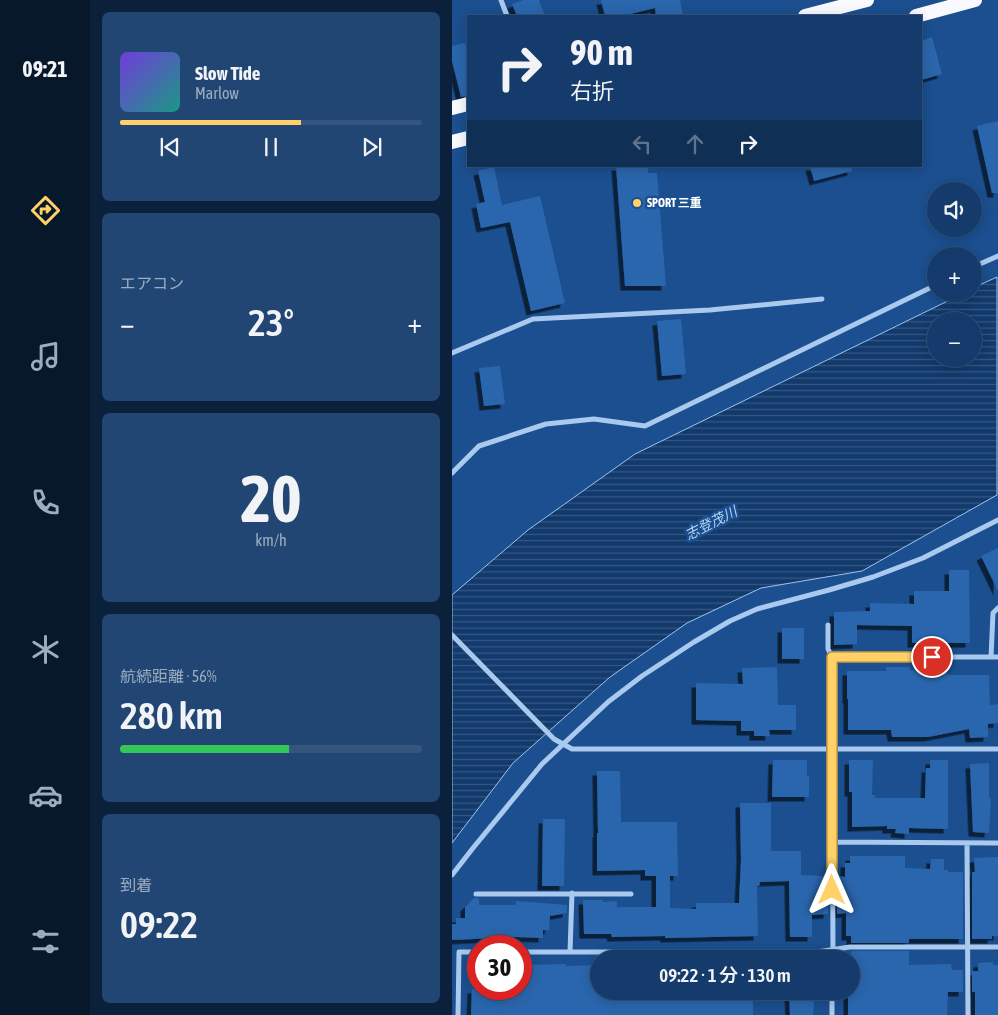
<!DOCTYPE html>
<html lang="ja">
<meta charset="utf-8">
<style>
:root{--surface:#143b6b;--page:#214673;--text:#f1f3f6;--muted:#9dadc1;--line:#33557e;--accent:#ffd166}
body{margin:0;font-family:"Asap Condensed","Noto Sans JP",sans-serif;background:var(--page);color:var(--text);height:100vh;display:flex;flex-direction:column;font-size:19px;white-space:nowrap}
*{box-sizing:border-box;margin:0}
p{font-size:16px;color:var(--muted)}
.icon{flex:none;width:28px;height:28px;fill:none;stroke:currentColor;stroke-width:2;stroke-linecap:round;stroke-linejoin:round}
.map{position:relative;flex:1;overflow:hidden}
.side{display:flex;flex-direction:column;gap:12px;padding:12px;background:#0b203b;width:362px}
.side>*{flex:none}
.banner{position:absolute;left:15px;top:15px;width:455px;height:152px;border-radius:0px;box-shadow:0 2px 12px #0003,0 0 0 1px var(--line);background:#143b6b;color:var(--text);overflow:hidden}
.controls{position:absolute;left:475px;top:182px;display:grid;gap:10px}
.controls a{display:grid;place-items:center;width:55px;height:55px;border-radius:50%;background:var(--surface);box-shadow:0 2px 12px #0003,0 0 0 1px var(--line);font-size:25px}
.speed{position:absolute;left:15px;top:935px;display:flex;gap:10px;font-size:25px;font-weight:700;text-align:center}
.speed>*{display:grid;place-content:center;width:65px;height:65px;border-radius:50%;background:var(--surface);box-shadow:0 2px 12px #0003,0 0 0 1px var(--line);line-height:1}
.speed .limit{border:8px solid #d22;background:#fff;color:#111}
.pin{position:absolute;display:grid;place-items:center;width:42px;height:42px;color:#fff;margin:-21px;border:2px solid #fff;border-radius:50%;box-shadow:0 1px 5px #0007}
.me{position:absolute;width:55px;margin:-28px;rotate:0deg;stroke-linejoin:round;filter:drop-shadow(0 0 4px #0008)}
.turn{display:flex;align-items:center;gap:18px;height:105px;padding:0 20px;font-size:22px}
.turn .icon{width:65px;height:65px;stroke-width:2.5}
.turn b{display:block;font-size:35px;line-height:42px}
.lanes{display:flex;align-items:center;height:48px;padding:0 20px;background:#0003;justify-content:center;gap:25px;direction:ltr}
.lanes .off{opacity:.35}
.big{font-size:38px;font-weight:600;line-height:1.1}
.side .widget{flex:1;display:flex;flex-direction:column;justify-content:center;gap:8px;min-width:0;padding:0 18px;border-radius:8px;background:var(--page)}
.side .dial{align-items:center;gap:0}
.dial b{font-size:65px;line-height:1}
.song{display:flex;align-items:center;gap:15px}
.cover{width:60px;height:60px;border-radius:8px;background:linear-gradient(135deg,hsl(260 70% 55%),hsl(170 70% 35%))}
.played{height:5px;border-radius:2px;background:linear-gradient(90deg,var(--accent) 60%,var(--line) 60%)}
.keys{display:flex;justify-content:space-around;direction:ltr}
.heat{display:flex;justify-content:space-between;align-items:center;font-size:28px;direction:ltr}
.charge{height:8px;border-radius:4px;background:linear-gradient(90deg,#34c759 56%,var(--line) 0)}
.trip{position:absolute;left:138px;top:950px;width:270px;height:50px;border-radius:25px;background:var(--surface);box-shadow:0 2px 12px #0003,0 0 0 1px var(--line);font-weight:600;line-height:50px;text-align:center}
main{display:flex;flex:1;min-height:0}
.tabs{display:flex;flex-direction:column;width:90px;justify-content:space-around;align-items:center;background:#08182b;color:var(--muted)}
.tabs .icon{width:35px;height:35px}
.tabs .on{color:var(--accent)}
.tabs b{font-size:22px;color:var(--text)}
.map>svg:first-child{display:block}
</style>
<main>
<nav class="tabs">
<b>09:21</b>
<svg class="icon on" aria-label="directions" viewBox="0 0 24 24"><path d="M12 3l9 9-9 9-9-9zM9 14v-3h6M13 9l2 2-2 2"/></svg>
<svg class="icon" aria-label="music" viewBox="0 0 24 24"><path d="M9 18V5l10-2v13"/><circle cx="6" cy="18" r="3"/><circle cx="16" cy="16" r="3"/></svg>
<svg class="icon" aria-label="phone" viewBox="0 0 24 24"><path d="M5 4h4l2 5-3 2q2 4 5 5l2-3 5 2v4C11 20 4 13 5 4z"/></svg>
<svg class="icon" aria-label="climate" viewBox="0 0 24 24"><path d="M12 3v18M4 7l16 10M4 17L20 7"/></svg>
<svg class="icon" aria-label="car" viewBox="0 0 24 24"><path d="M5 17H2v-5l4-1 3-4h7l3 4 3 1v5h-3M9 17h6M6 11h13"/><circle cx="7" cy="17" r="2"/><circle cx="17" cy="17" r="2"/></svg>
<svg class="icon" aria-label="filters" viewBox="0 0 24 24"><path d="M4 7h16M4 17h16"/><circle cx="9" cy="7" r="2"/><circle cx="15" cy="17" r="2"/></svg>
</nav>
<section class="side">
<div class="widget">
<div class="song"><i class="cover"></i><div><b>Slow Tide</b><p>Marlow</p></div></div>
<div class="played"></div>
<div class="keys"><svg class="icon" aria-label="previous" viewBox="0 0 24 24"><path d="M18 5L8 12l10 7zM5 5v14"/></svg><svg class="icon" aria-label="pause" viewBox="0 0 24 24"><path d="M8 5v14M16 5v14"/></svg><svg class="icon" aria-label="next" viewBox="0 0 24 24"><path d="M6 5l10 7-10 7zM19 5v14"/></svg></div>
</div>
<div class="widget"><p>エアコン</p>
<div class="heat"><a>−</a><b class="big">23°</b><a>+</a></div>
</div>
<div class="widget dial"><b>20</b><p>km/h</p></div>
<div class="widget"><p>航続距離 · 56%</p><b class="big">280 km</b><div class="charge"></div></div>
<div class="widget"><p>到着</p><b class="big">09:22</b></div>
</section>
<div class="map">
<svg width="546" height="1015" viewBox="0 0 546 1015">
<defs>
<pattern id="water-rules" width="6" height="5" patternUnits="userSpaceOnUse" patternTransform="scale(1.25)"><rect width="6" height="5" fill="#123a6d"/><path d="M0 2.5h6" fill="none" stroke="#365883"/></pattern>
<filter id="shadow"><feDropShadow dx="-4.5" dy="4.5" stdDeviation="0" flood-color="#0009"/></filter>
</defs>
<rect width="100%" height="100%" fill="#1b4f8f"/>
<!-- water -->
<path fill="url(#water-rules)" stroke="#9cc4f0" fill-rule="evenodd" d="M 545,277 L 545,495 L 410,571 L 309,588 L 235,623 L 158,677 L 61,763 L 0,843 L 0,595 L 76,530 L 183,454 L 510,294 L 521,294 L 521,288 ZM 484,321 L 521,321 L 521,359 L 484,359 Z"/>
<!-- building -->
<path fill="#2a66ad" filter="url(#shadow)" d="M 71,0 L 87,0 L 93,16 L 65,16 L 60,4 Z
M 149,0 L 228,0 L 231,16 L 204,16 L 203,8 L 170,16 L 153,16 Z
M 480,37 L 490,74 L 469,80 L 469,41 Z
M 13,43 L 16,56 L 16,95 L 9,97 L 0,61 L 0,46 Z
M 546,121 L 546,193 L 540,193 L 525,126 Z
M 164,166 L 196,166 L 196,173 L 205,173 L 214,286 L 173,286 Z
M 358,166 L 399,166 L 400,171 L 362,181 Z
M 42,167 L 50,205 L 88,196 L 113,303 L 79,311 L 58,222 L 29,228 L 24,204 L 33,202 L 26,171 Z
M 229,319 L 234,374 L 210,376 L 205,321 Z
M 48,366 L 53,404 L 32,406 L 27,368 Z
M 546,548 L 546,591 L 529,556 Z
M 497,570 L 517,570 L 518,643 L 460,643 L 460,626 L 405,625 L 405,644 L 382,645 L 382,612 L 418,611 L 418,603 L 462,604 L 462,591 L 497,591 Z
M 330,628 L 352,628 L 352,659 L 330,659 Z
M 325,667 L 326,705 L 344,705 L 344,730 L 317,730 L 318,736 L 302,736 L 302,731 L 289,731 L 289,721 L 244,720 L 244,683 L 291,684 L 290,668 Z
M 434,667 L 458,667 L 458,670 L 495,668 L 495,675 L 537,675 L 538,705 L 546,704 L 546,723 L 536,724 L 536,737 L 518,738 L 517,729 L 476,737 L 440,737 L 439,730 L 396,730 L 396,699 L 395,699 L 395,671 L 434,671 Z
M 321,760 L 355,760 L 355,776 L 357,776 L 357,797 L 320,797 Z
M 397,760 L 421,760 L 420,795 L 423,795 L 423,798 L 473,798 L 474,768 L 478,768 L 478,760 L 496,760 L 496,829 L 457,828 L 457,834 L 443,833 L 444,829 L 435,829 L 435,826 L 400,827 L 400,792 L 397,792 Z
M 537,763 L 537,798 L 539,798 L 537,833 L 521,832 L 518,764 Z
M 145,771 L 168,771 L 169,822 L 225,822 L 226,876 L 218,876 L 218,908 L 244,909 L 244,903 L 287,903 L 289,860 L 288,803 L 319,803 L 319,851 L 349,851 L 349,875 L 376,876 L 376,914 L 360,915 L 360,937 L 338,937 L 337,881 L 308,882 L 307,886 L 305,886 L 306,936 L 213,938 L 213,936 L 160,937 L 159,934 L 132,934 L 131,900 L 151,900 L 151,902 L 165,901 L 165,907 L 204,907 L 204,876 L 193,876 L 193,870 L 145,871 L 145,833 L 146,833 Z
M 91,819 L 113,819 L 112,886 L 90,886 Z
M 398,856 L 453,856 L 453,868 L 478,869 L 479,859 L 492,859 L 492,870 L 496,870 L 496,872 L 511,872 L 511,939 L 457,939 L 457,943 L 399,943 L 399,936 L 394,936 L 394,913 L 385,914 L 385,876 L 393,877 L 393,863 L 398,863 Z
M 546,857 L 546,936 L 540,936 L 540,939 L 520,939 L 520,872 L 523,872 L 522,858 Z
M 22,898 L 27,898 L 27,905 L 64,905 L 64,901 L 115,905 L 115,913 L 98,916 L 97,930 L 91,930 L 91,938 L 64,937 L 0,940 L 0,924 L 4,924 L 4,918 L 13,918 L 13,907 Z
M 399,951 L 457,951 L 457,965 L 499,964 L 500,970 L 511,970 L 511,992 L 496,992 L 495,1015 L 396,1015 L 396,991 L 399,991 Z
M 541,962 L 541,965 L 546,965 L 546,1015 L 523,1015 L 523,992 L 520,992 L 520,971 L 526,971 L 526,963 Z
M 114,964 L 114,966 L 146,965 L 146,991 L 296,991 L 296,996 L 301,996 L 301,1015 L 19,1015 L 20,989 L 69,989 L 69,965 Z
M 337,991 L 360,991 L 360,999 L 362,999 L 361,1015 L 338,1015 Z"/>
<g fill="none" stroke-linecap="round" stroke-linejoin="round">
<!-- minor -->
<path stroke="#a9c9ee" stroke-width="5" d="M 49,0 L 55,16
M 521,267 L 546,256
M 0,353 L 81,319 L 258,310 L 370,299
M 0,473 L 27,446 L 94,424 L 142,419 L 193,426 L 484,285
M 376,625 L 376,649 L 380,657 L 381,959
M 0,635 L 102,739 L 120,749 L 546,749
M 380,657 L 546,657
M 539,657 L 541,613 L 546,608
M 380,842 L 546,843
M 515,843 L 516,1015
M 0,875 L 21,848 L 90,764 L 156,702 L 190,676 L 242,642 L 278,621 L 305,609 L 377,590 L 421,577 L 471,558 L 546,520
M 24,894 L 179,894
M 69,952 L 365,952 L 398,947 L 546,947
M 118,952 L 120,893
M 6,1015 L 7,952 L 26,952
M 380,1015 L 380,991"/>
<!-- trunk -->
<path stroke="#f8faff" stroke-width="14" d="M 353,16 L 415,0
M 464,16 L 523,0
M 0,108 L 16,104
M 0,142 L 16,138"/>
</g>
<g fill="none" stroke-linecap="round" stroke-linejoin="round">
<!-- route casing -->
<g stroke="#a68842" stroke-width="12">
<path id="route" d="M 380,890 L 380,657 L 480,657"/>
</g>
<!-- route -->
<use href="#route" stroke="#ffd166" stroke-width="9"/>
</g>
<!-- markers -->
<circle fill="#ffd166" stroke="#1b4f8f" stroke-width="2" cx="185" cy="203" r="5"/>
<g text-anchor="middle" dominant-baseline="central" stroke-width="5" stroke-linejoin="round" paint-order="stroke">
<!-- poi labels -->
<g font-size="12" font-weight="bold" fill="#fff" stroke="#1b4f8f" text-anchor="start">
<text x="195" y="203">SPORT 三重</text>
</g>
<!-- water labels -->
<g font-size="14" font-style="italic" fill="#b5d3f5" stroke="#1b4f8f">
<text transform="translate(259 523) rotate(-27)">志登茂川</text>
</g>
</g>
</svg>
<div class="controls">
<a><svg class="icon" aria-label="sound" viewBox="0 0 24 24"><path d="M4 9h4l5-4v14l-5-4H4zM17 9q2 3 0 6"/></svg></a>
<a>+</a>
<a>−</a>
</div>
<div class="speed"><div class="limit">30</div></div>
<div class="pin" style="left:480px;top:657px;background:#d93025"><svg class="icon" aria-label="arrive" viewBox="0 0 24 24"><path d="M6 21V4h12l-3 4 3 4H6"/></svg></div>
<svg class="me" style="left:380px;top:890px" viewBox="-20 -20 40 40"><path d="M0-17L14 15 0 8-14 15z" fill="#ffd166" stroke="#fff" stroke-width="4"/></svg>
<div class="trip">09:22 · 1 分 · 130 m</div>
<div class="banner">
<div class="turn"><svg class="icon" aria-label="right" viewBox="0 0 24 24"><path d="M7 20v-9h11M14 6l5 5-5 5"/></svg><div><b>90 m</b>右折</div></div>
<div class="lanes"><svg class="icon off" aria-label="left" viewBox="0 0 24 24"><path d="M17 20v-9H6M10 6l-5 5 5 5"/></svg><svg class="icon off" aria-label="ahead" viewBox="0 0 24 24"><path d="M12 20V5M6 11l6-6 6 6"/></svg><svg class="icon" aria-label="right" viewBox="0 0 24 24"><path d="M7 20v-9h11M14 6l5 5-5 5"/></svg></div>
</div>
</div>
</main>
